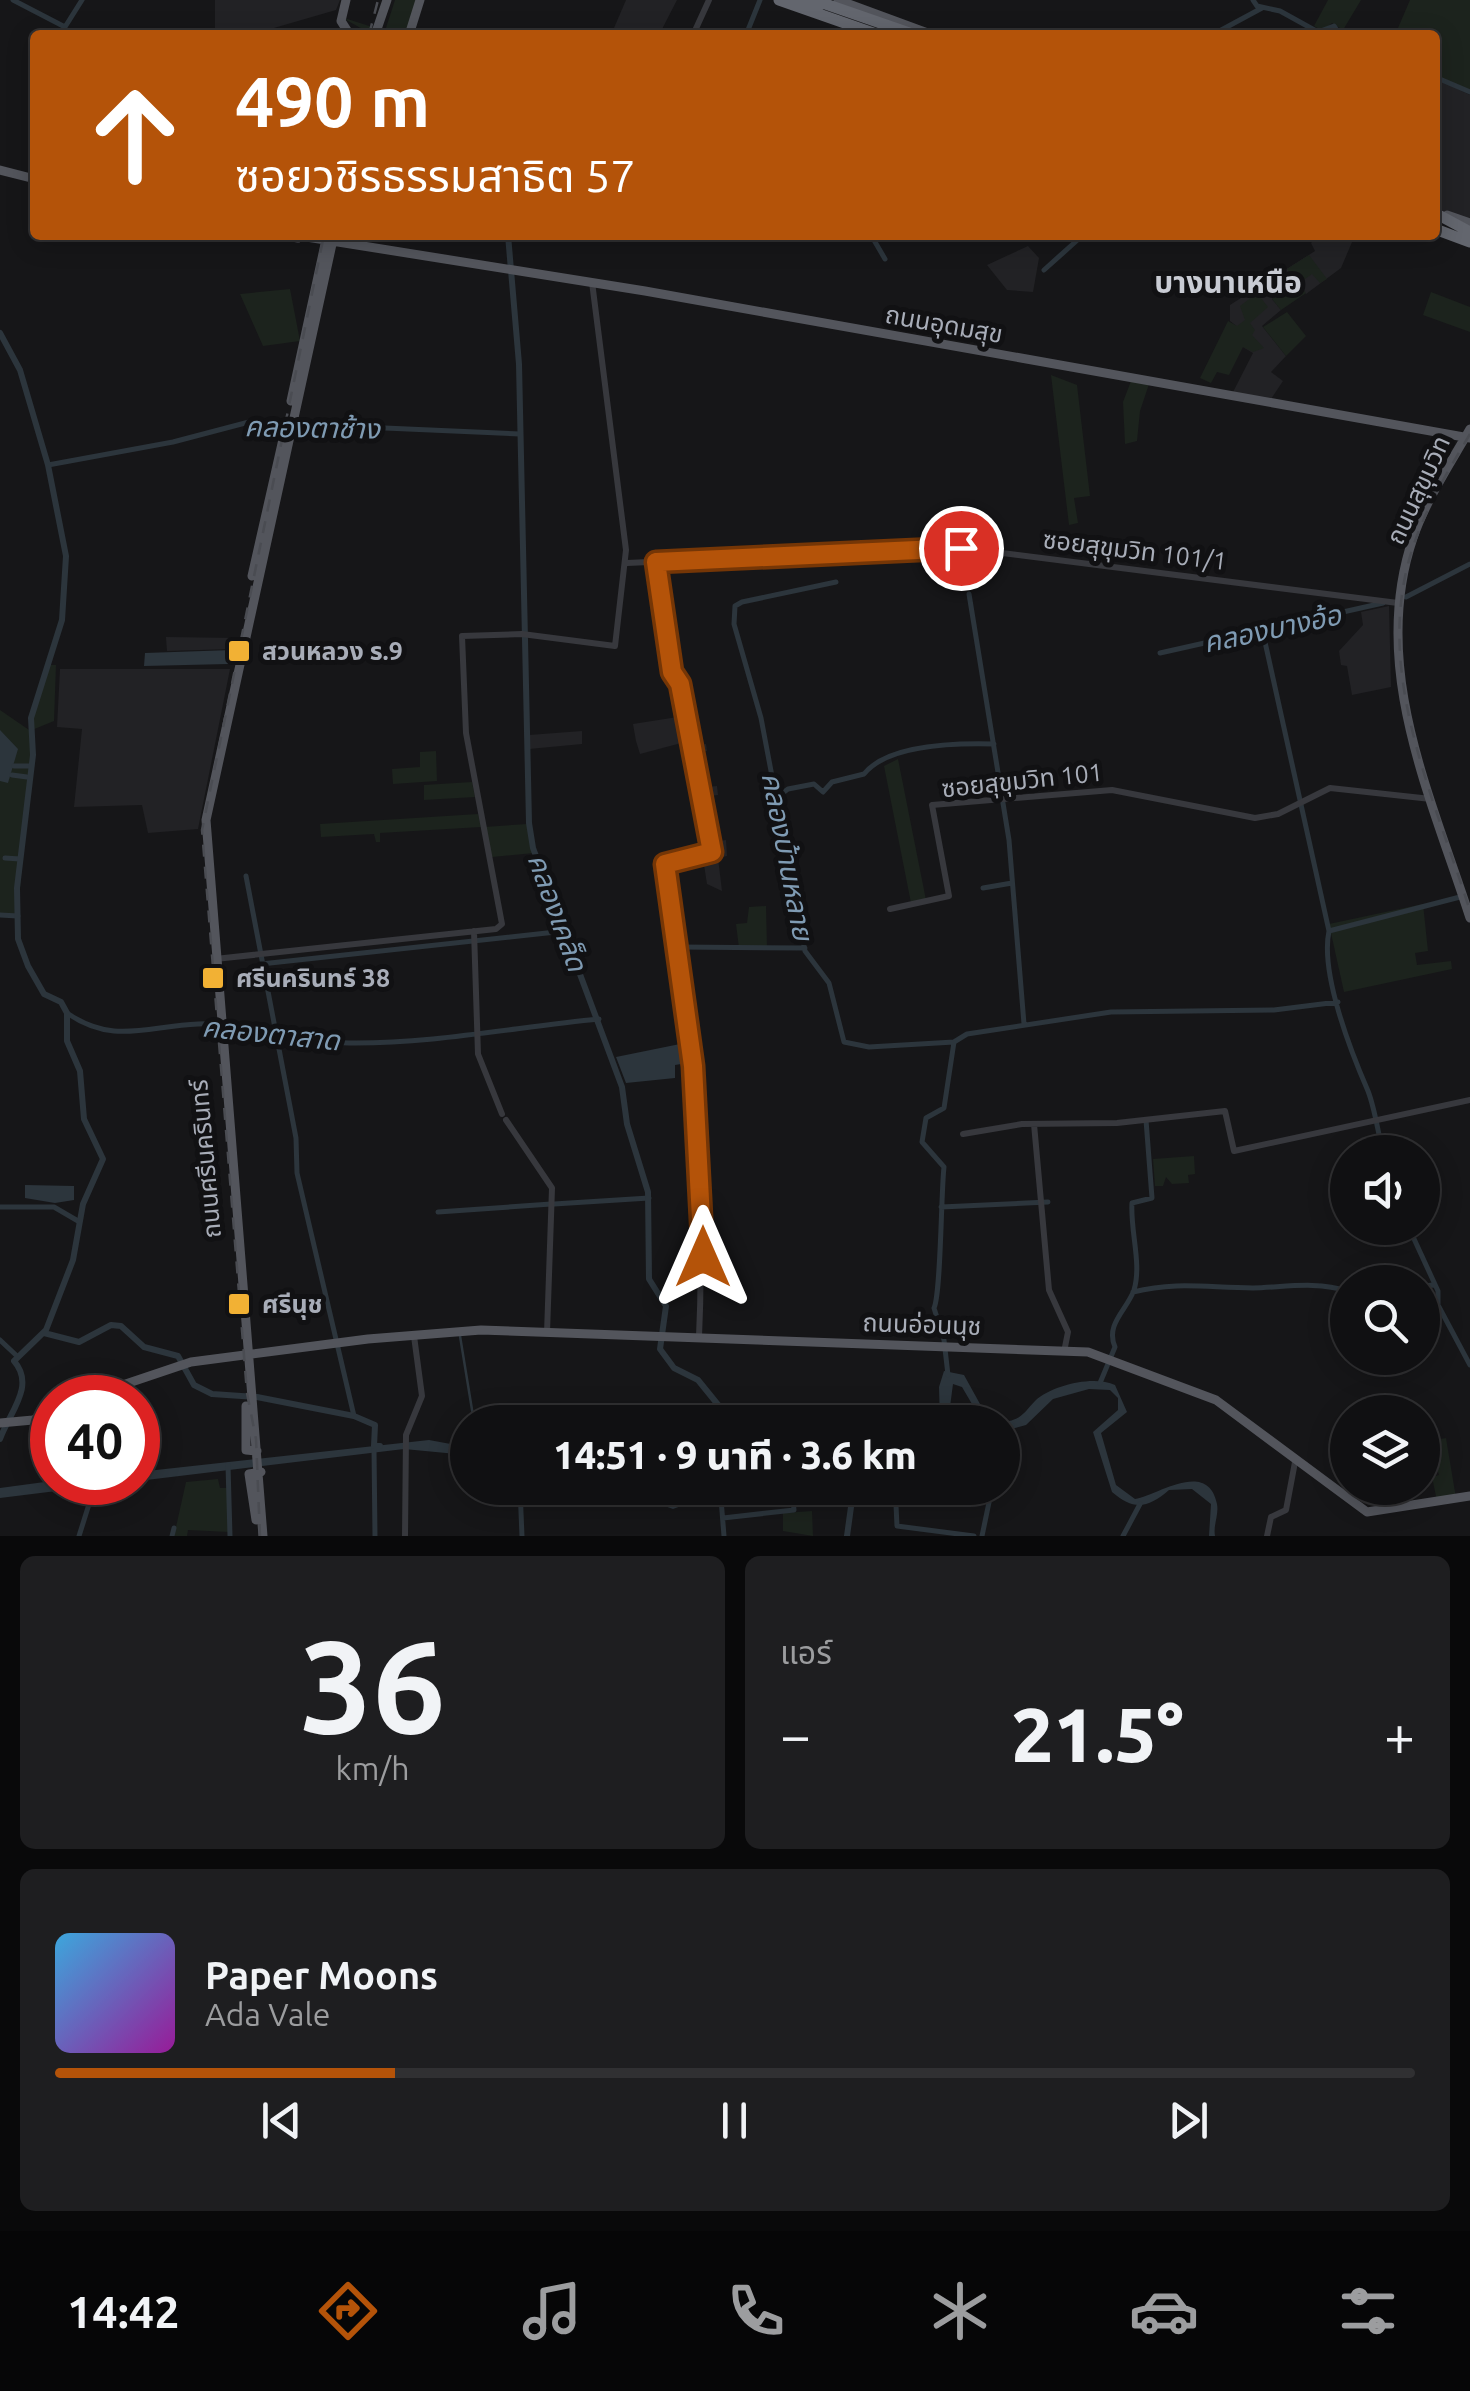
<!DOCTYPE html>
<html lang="th">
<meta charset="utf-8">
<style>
:root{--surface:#101012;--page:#1e1e20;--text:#f1f3f6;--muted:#9c9d9f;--line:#303032;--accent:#b45309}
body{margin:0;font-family:Ubuntu,"Noto Sans Thai",sans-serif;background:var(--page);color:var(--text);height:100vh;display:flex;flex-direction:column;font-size:38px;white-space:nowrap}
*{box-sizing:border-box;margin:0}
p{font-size:32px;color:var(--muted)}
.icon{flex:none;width:55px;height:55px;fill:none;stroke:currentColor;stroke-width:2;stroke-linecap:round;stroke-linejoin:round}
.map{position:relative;height:1536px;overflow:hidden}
.panel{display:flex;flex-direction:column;gap:20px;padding:20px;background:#09090a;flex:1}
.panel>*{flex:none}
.hud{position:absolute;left:30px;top:30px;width:1410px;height:210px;border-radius:10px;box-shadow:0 5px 25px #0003,0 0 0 2px var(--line);background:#b45309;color:#fff;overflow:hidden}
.fabs{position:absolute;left:1330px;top:1135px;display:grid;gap:20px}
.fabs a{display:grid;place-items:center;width:110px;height:110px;border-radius:50%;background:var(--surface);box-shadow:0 5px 25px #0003,0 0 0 2px var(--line);font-size:50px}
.speed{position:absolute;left:30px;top:1375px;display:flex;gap:20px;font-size:50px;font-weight:700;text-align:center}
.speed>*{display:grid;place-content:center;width:130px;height:130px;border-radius:50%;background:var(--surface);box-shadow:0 5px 25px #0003,0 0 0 2px var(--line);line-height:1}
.speed .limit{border:15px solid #d22;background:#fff;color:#111}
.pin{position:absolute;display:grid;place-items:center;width:85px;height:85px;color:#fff;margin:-42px;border:5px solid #fff;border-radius:50%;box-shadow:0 2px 10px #0007}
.me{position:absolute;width:110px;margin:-55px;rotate:0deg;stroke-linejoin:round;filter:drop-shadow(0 0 8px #0008)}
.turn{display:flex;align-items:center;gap:35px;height:210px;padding:0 40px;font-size:45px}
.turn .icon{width:130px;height:130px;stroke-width:2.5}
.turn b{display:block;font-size:70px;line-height:85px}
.big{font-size:75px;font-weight:800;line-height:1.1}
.panel .card{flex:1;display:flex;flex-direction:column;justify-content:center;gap:15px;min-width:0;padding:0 35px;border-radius:15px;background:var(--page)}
.panel .dial{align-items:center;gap:0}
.dial b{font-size:130px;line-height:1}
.song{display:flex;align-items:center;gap:30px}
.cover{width:120px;height:120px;border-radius:15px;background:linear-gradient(135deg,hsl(200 70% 55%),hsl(300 70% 35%))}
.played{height:10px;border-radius:5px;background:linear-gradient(90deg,var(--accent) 25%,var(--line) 25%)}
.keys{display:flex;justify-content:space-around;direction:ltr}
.heat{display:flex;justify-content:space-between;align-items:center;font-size:55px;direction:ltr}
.panel .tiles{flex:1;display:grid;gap:20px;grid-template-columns:1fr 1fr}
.card:last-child{grid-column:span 2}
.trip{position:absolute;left:450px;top:1405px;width:570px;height:100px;border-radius:50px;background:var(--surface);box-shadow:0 5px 25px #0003,0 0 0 2px var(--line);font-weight:800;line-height:100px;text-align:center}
.dock{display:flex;height:160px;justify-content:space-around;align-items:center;background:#060607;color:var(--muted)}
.dock .icon{width:70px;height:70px}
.dock .active{color:var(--accent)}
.dock b{font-size:45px;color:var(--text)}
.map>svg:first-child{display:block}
</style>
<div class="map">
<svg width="1470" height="1536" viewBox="0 0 1470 1536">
<rect width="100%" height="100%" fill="#161618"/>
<!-- built -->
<path fill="#222225" d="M 215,0 L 340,0 L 336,10 L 250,35 L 211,35 L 215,32 Z
M 626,0 L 677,0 L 659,35 L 611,35 Z
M 1435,78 L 1470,95 L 1470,220 L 1435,208 Z
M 1318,235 L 1355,235 L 1341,268 L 1306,294 L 1296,282 L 1272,299 L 1281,310 L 1262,326 L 1286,356 L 1271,372 L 1283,381 L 1271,399 L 1233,392 L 1253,353 L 1243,347 L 1249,336 L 1230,321 L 1230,305 L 1315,251 L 1311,243 Z
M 1028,246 L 1039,258 L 1033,292 L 1007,290 L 987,265 Z
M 1389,606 L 1391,687 L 1352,695 L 1347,666 L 1341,665 L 1339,651 L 1363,625 L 1361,612 Z
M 166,638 L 166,637 L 236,638 L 232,649 L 167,651 Z
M 60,669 L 230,669 L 198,829 L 148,833 L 142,805 L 74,807 L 82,729 L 57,727 Z
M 684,716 L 691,737 L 696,736 L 698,745 L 706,744 L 707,751 L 700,752 L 707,787 L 717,786 L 718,795 L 710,796 L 719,841 L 726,840 L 727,856 L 718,858 L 722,891 L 707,884 L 685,742 L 640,754 L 636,741 L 633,724 Z
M 582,731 L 582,744 L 529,749 L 529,735 Z"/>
<!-- green -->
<path fill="#1c231d" d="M 395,0 L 418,0 L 408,35 L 373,35 L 341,17 L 385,31 Z
M 1328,0 L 1361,0 L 1343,30 L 1332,23 L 1322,31 L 1314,26 Z
M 1410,0 L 1470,0 L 1470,90 L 1435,75 L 1435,35 L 1395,35 Z
M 1309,255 L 1327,279 L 1320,283 L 1312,274 L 1298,284 L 1306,293 L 1281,310 L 1272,299 L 1296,282 L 1287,269 Z
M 290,289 L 300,341 L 263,346 L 240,294 Z
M 1431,292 L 1470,307 L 1470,332 L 1423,315 Z
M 1257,293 L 1268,307 L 1250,323 L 1255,330 L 1252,335 L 1264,348 L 1253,352 L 1243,347 L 1229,375 L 1217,372 L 1211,383 L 1200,378 L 1228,321 L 1237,326 L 1245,320 L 1240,306 Z
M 1287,312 L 1306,336 L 1286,356 L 1263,327 Z
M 1051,375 L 1077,385 L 1090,496 L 1074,498 L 1078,523 L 1069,525 Z
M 1131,381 L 1149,384 L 1140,411 L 1137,441 L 1125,444 L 1123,402 Z
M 50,665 L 56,665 L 54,721 L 32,730 L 34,709 Z
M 0,710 L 32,732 L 18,916 L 0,915 Z
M 436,751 L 437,781 L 393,784 L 392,769 L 420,767 L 420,752 Z
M 898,759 L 926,900 L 911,903 L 884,766 Z
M 472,782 L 475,797 L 424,800 L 424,785 Z
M 478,814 L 481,827 L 380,833 L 380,842 L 376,842 L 374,834 L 321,837 L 320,824 Z
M 527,824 L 534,853 L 492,857 L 484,827 Z
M 1423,904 L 1428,951 L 1415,953 L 1417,965 L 1451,961 L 1452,969 L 1344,992 L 1329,924 Z
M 766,906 L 767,948 L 739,948 L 736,924 L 747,923 L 749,907 Z
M 1194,1156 L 1195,1174 L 1188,1175 L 1189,1183 L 1172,1184 L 1166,1177 L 1163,1186 L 1155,1186 L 1153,1159 Z
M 1446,1438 L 1456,1498 L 1437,1501 L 1432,1477 L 1439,1475 L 1432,1452 L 1423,1453 L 1423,1442 Z
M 218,1479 L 220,1488 L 227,1488 L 229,1532 L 188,1530 L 187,1536 L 174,1536 L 186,1482 Z
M 812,1511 L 813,1536 L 783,1531 L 783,1513 Z"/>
<!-- water -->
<path fill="#2c353c" d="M 232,650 L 228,664 L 144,666 L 145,653 Z
M 0,730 L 18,749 L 8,783 L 0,781 Z
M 680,1044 L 685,1048 L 687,1063 L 675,1065 L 675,1078 L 626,1083 L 616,1057 Z
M 25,1185 L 74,1186 L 74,1200 L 55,1203 L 25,1198 Z
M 944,1371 L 964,1375 L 985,1413 L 1009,1421 C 1023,1418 1026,1410 1035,1401 C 1052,1385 1094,1375 1115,1385 L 1127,1412 L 1101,1433 L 1116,1485 L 1135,1499 C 1156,1496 1208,1458 1217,1504 C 1219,1515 1213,1525 1215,1536 L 1209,1536 L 1211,1504 L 1192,1489 L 1169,1490 C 1148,1508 1134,1511 1112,1492 L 1093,1432 L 1118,1410 L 1118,1398 L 1110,1390 L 1089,1389 L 1053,1399 L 1026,1425 L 1011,1429 L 979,1416 L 962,1387 L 953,1384 L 948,1422 L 940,1422 L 939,1387 Z
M 429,1440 L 467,1447 L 467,1455 L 404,1449 L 138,1481 L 138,1472 Z
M 52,1481 L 52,1482 L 121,1483 L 0,1498 L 0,1488 Z
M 614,1488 L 637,1488 L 675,1503 L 695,1495 L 711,1497 L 717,1488 L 726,1488 L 722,1501 L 692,1502 L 673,1509 Z"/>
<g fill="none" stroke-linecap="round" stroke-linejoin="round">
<!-- stream -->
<path stroke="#2c353c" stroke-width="2.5" d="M 352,32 L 365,35
M 460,1336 L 474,1422"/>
<!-- canal -->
<path stroke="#2c353c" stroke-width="5" d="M 13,0 L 65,27 L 82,0
M 1253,0 L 1257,6 L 1280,11 L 1318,32 L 1334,26 L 1340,35
M 746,35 L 760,0
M 1212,35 L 1262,8
M 1435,77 L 1470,92
M 777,235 L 812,235
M 871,235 L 885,259
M 1044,270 L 1083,235
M 48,465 L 173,442 L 249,422 L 520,434
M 836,582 L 742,602 L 735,606 L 734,624 L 761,718 L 805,951 L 829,983 L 844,1042 L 869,1047 L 954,1042 L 944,1108 L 926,1118 L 922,1142 L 944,1167 C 941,1192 941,1294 934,1308 L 944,1340 L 948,1375
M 969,594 L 1009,840 L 1024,1024
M 1406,597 L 1470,564
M 1263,633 L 1329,931 C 1320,973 1351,1052 1368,1091 C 1375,1109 1378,1133 1383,1152
M 1160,653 L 1383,603
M 14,766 L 29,766
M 12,775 L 27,777
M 776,798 L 788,789 L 814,784 L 823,792 L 832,782 L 864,774 C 888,744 956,743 994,744
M 5,858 L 20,859
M 246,876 L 296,1138 L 297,1173 L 354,1416
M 983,888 L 1012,883
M 0,915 L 18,916
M 1329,931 L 1460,897
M 680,947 L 805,948
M 261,964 L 565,931
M 67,1013 C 113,1045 147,1026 198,1024 C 250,1022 298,1042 349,1043 C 431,1044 517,1027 599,1019
M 954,1042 L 967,1034 L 1111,1012 L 1274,1010 L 1338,1002
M 554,1204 L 649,1198
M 0,1207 L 54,1207 L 78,1221
M 941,1207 L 1048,1202
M 438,1212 L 551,1204
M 1409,1228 L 1438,1291 L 1438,1305 L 1470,1365
M 1422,1286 L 1434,1285
M 1133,1292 C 1177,1281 1209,1288 1253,1288 C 1286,1287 1316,1281 1348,1291
M 0,1340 L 18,1357
M 1100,1383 L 1115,1347 C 1105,1324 1127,1310 1134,1290 C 1142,1264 1130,1230 1132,1203 L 1152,1198 L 1146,1120
M 374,1449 L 375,1536
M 1002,1450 L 1012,1425
M 228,1465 L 230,1536
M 520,1488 L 522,1536
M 721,1499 L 724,1536
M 896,1505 L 897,1526 L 974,1536
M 723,1518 L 794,1510 L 792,1488
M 79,1536 L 96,1482
M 172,1536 L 174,1528
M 982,1536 L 992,1488
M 1123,1536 L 1140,1504"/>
<!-- river -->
<path stroke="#2c353c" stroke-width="6" d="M 508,235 L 519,364 L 529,823 L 533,848 L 622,1087 L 627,1124 L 648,1192 L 649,1279 L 666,1306 L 660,1349 L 674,1368 L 698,1380 L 732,1422
M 0,333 L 20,370 L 48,465 L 66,556 L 62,620 L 31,718 L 33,755 L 17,888 L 18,939 L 28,966 L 44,994 L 61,1002 L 67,1013 L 67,1041 L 80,1071 L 84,1119 L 103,1159 L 83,1204 L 73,1260 L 46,1330 L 14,1361 C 36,1386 9,1413 0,1439
M 44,1333 L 79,1342 L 111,1325 L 121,1326 L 144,1347 L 178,1356 L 194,1385 L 212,1394 L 257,1397 L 354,1416 L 375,1425 L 374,1446 L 380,1446
M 847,1536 L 851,1507"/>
<!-- minor -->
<path stroke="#37383d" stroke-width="6" d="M 693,35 L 709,0
M 656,562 L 672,672 L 680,684 L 712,853 L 665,864 C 685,1030 707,1169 699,1337
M 627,563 L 962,548 L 1398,603
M 890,909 L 949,896 L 932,805 L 1112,790 L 1255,818 L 1278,814 L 1330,788 L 1431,799
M 474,931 L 478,1054 L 502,1114
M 215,959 L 496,929 L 502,924 L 466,733 L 462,636 L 522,634 L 615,646 L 626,550 L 592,282
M 506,1120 L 552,1188 L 547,1333
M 1034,1124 L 1049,1290 L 1068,1332 L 1064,1352
M 963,1134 L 1022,1124 L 1117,1123 L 1225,1111 L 1234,1151 L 1470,1100
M 405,1536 L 406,1435 L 422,1396 L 414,1336
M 1267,1536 L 1271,1517 L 1286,1510 L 1295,1462"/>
<!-- major -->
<path stroke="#53555c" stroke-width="9" d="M 346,0 L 341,21 L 350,35
M 838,0 L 933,35
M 375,35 L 387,0
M 409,35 L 420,0
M 0,170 L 35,179
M 1447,215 L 1470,223
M 280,235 L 298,238
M 294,235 L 645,291 L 1470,438
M 291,401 L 327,235
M 1470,429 C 1450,464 1426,500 1413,538 C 1369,667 1431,796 1470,918
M 252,576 L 286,426
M 84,1398 L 191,1362 L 368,1339 L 481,1330 L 1088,1352 L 1216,1400 L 1367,1512 L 1470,1496
M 246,1406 L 246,1450 L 257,1451
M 0,1423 L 33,1420 L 52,1412
M 256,1520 L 249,1474 L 261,1472
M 263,1536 L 206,820 L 334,235"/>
<!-- highway -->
<path stroke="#63666e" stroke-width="11" d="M 779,0 L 879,35
M 798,0 L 818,7
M 814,0 L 915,35
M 1435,213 L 1470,232
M 1435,229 L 1470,242"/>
<!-- rail -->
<path stroke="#4a4c52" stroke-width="2.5" stroke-dasharray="12 10" stroke-linecap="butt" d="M 369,35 L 378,0
M 1470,434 C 1448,471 1425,509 1412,550 C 1373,672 1434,796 1470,911
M 260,1536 L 256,1439 L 247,1393 L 202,830 L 324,235"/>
</g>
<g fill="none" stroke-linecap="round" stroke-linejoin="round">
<!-- route casing -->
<g stroke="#753606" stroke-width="25">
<path id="route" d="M 703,1257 L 693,1066 L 665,864 L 712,852 L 680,684 L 672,672 L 656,562 L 961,548"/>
</g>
<!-- route -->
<use href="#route" stroke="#b45309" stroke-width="18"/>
</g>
<!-- markers -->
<g fill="#f2b134" stroke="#111113" stroke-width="4">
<rect x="227" y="639" width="24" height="24" rx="5"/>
<rect x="201" y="966" width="24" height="24" rx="5"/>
<rect x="227" y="1292" width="24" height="24" rx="5"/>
</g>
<g text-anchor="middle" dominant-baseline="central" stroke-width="10" stroke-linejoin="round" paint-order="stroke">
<!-- street labels -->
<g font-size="25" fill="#a8adb8" stroke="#111113">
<text transform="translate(944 324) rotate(10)">ถนนอุดมสุข</text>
<text transform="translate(1418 490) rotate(-65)">ถนนสุขุมวิท</text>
<text transform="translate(1135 550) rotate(7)">ซอยสุขุมวิท 101/1</text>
<text transform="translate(1022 780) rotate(-6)">ซอยสุขุมวิท 101</text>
<text transform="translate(205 1159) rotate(-95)">ถนนศรีนครินทร์</text>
<text transform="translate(922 1324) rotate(2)">ถนนอ่อนนุช</text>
</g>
<!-- poi labels -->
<g font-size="25" font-weight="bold" fill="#a8adb8" stroke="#111113" text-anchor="start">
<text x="262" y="651">สวนหลวง ร.9</text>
<text x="236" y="978">ศรีนครินทร์ 38</text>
<text x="262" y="1304">ศรีนุช</text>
</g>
<!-- water labels -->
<g font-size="28" font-style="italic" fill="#7f9bb3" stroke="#111113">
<text transform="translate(312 427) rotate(1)">คลองตาช้าง</text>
<text transform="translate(1272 628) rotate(-12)">คลองบางอ้อ</text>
<text transform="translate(788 856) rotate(79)">คลองบ้านหลาย</text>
<text transform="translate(558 912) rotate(70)">คลองเคล็ด</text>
<text transform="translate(271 1033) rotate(6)">คลองตาสาด</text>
</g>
<!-- quarter labels -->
<g font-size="30" font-weight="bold" fill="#c9ccd4" stroke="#111113">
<text x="1228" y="282">บางนาเหนือ</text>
</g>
</g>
</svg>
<div class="fabs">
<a><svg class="icon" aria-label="sound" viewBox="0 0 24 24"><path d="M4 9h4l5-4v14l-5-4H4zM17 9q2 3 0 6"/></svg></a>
<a><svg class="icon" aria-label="search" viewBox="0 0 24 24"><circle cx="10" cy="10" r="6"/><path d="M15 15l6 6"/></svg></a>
<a><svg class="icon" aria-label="layers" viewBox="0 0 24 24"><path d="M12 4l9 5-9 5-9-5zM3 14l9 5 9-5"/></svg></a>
</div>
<div class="speed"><div class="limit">40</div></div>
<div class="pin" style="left:961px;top:548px;background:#d93025"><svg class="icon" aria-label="arrive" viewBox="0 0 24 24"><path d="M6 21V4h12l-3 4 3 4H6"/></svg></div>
<svg class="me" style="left:703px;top:1257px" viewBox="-20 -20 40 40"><path d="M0-17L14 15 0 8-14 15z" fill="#b45309" stroke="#fff" stroke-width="4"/></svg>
<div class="trip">14:51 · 9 นาที · 3.6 km</div>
<div class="hud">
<div class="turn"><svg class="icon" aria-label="ahead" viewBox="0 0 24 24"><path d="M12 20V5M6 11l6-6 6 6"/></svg><div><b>490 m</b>ซอยวชิรธรรมสาธิต 57</div></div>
</div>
</div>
<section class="panel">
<div class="tiles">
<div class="card dial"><b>36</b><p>km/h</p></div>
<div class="card"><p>แอร์</p>
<div class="heat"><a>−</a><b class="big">21.5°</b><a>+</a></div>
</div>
<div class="card">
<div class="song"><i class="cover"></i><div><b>Paper Moons</b><p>Ada Vale</p></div></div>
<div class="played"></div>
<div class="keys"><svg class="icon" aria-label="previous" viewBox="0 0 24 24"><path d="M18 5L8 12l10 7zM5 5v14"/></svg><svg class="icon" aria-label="pause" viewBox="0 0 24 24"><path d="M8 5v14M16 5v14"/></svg><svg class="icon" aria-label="next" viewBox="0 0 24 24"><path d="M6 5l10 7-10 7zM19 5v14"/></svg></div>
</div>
</div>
</section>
<nav class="dock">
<b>14:42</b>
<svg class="icon active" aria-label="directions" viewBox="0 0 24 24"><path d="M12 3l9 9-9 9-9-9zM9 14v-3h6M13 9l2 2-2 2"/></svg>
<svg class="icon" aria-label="music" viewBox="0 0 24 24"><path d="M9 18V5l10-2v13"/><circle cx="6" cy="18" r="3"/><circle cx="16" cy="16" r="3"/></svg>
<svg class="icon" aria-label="phone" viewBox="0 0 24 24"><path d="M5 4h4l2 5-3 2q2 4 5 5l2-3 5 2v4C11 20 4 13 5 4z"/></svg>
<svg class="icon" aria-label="climate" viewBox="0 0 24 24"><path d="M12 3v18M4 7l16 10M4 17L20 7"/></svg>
<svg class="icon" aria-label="car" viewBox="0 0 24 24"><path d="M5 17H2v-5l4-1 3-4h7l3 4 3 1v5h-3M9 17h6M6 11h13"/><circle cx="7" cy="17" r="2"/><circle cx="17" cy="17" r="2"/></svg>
<svg class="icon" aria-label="filters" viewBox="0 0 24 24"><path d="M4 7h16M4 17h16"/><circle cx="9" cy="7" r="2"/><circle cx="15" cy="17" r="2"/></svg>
</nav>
